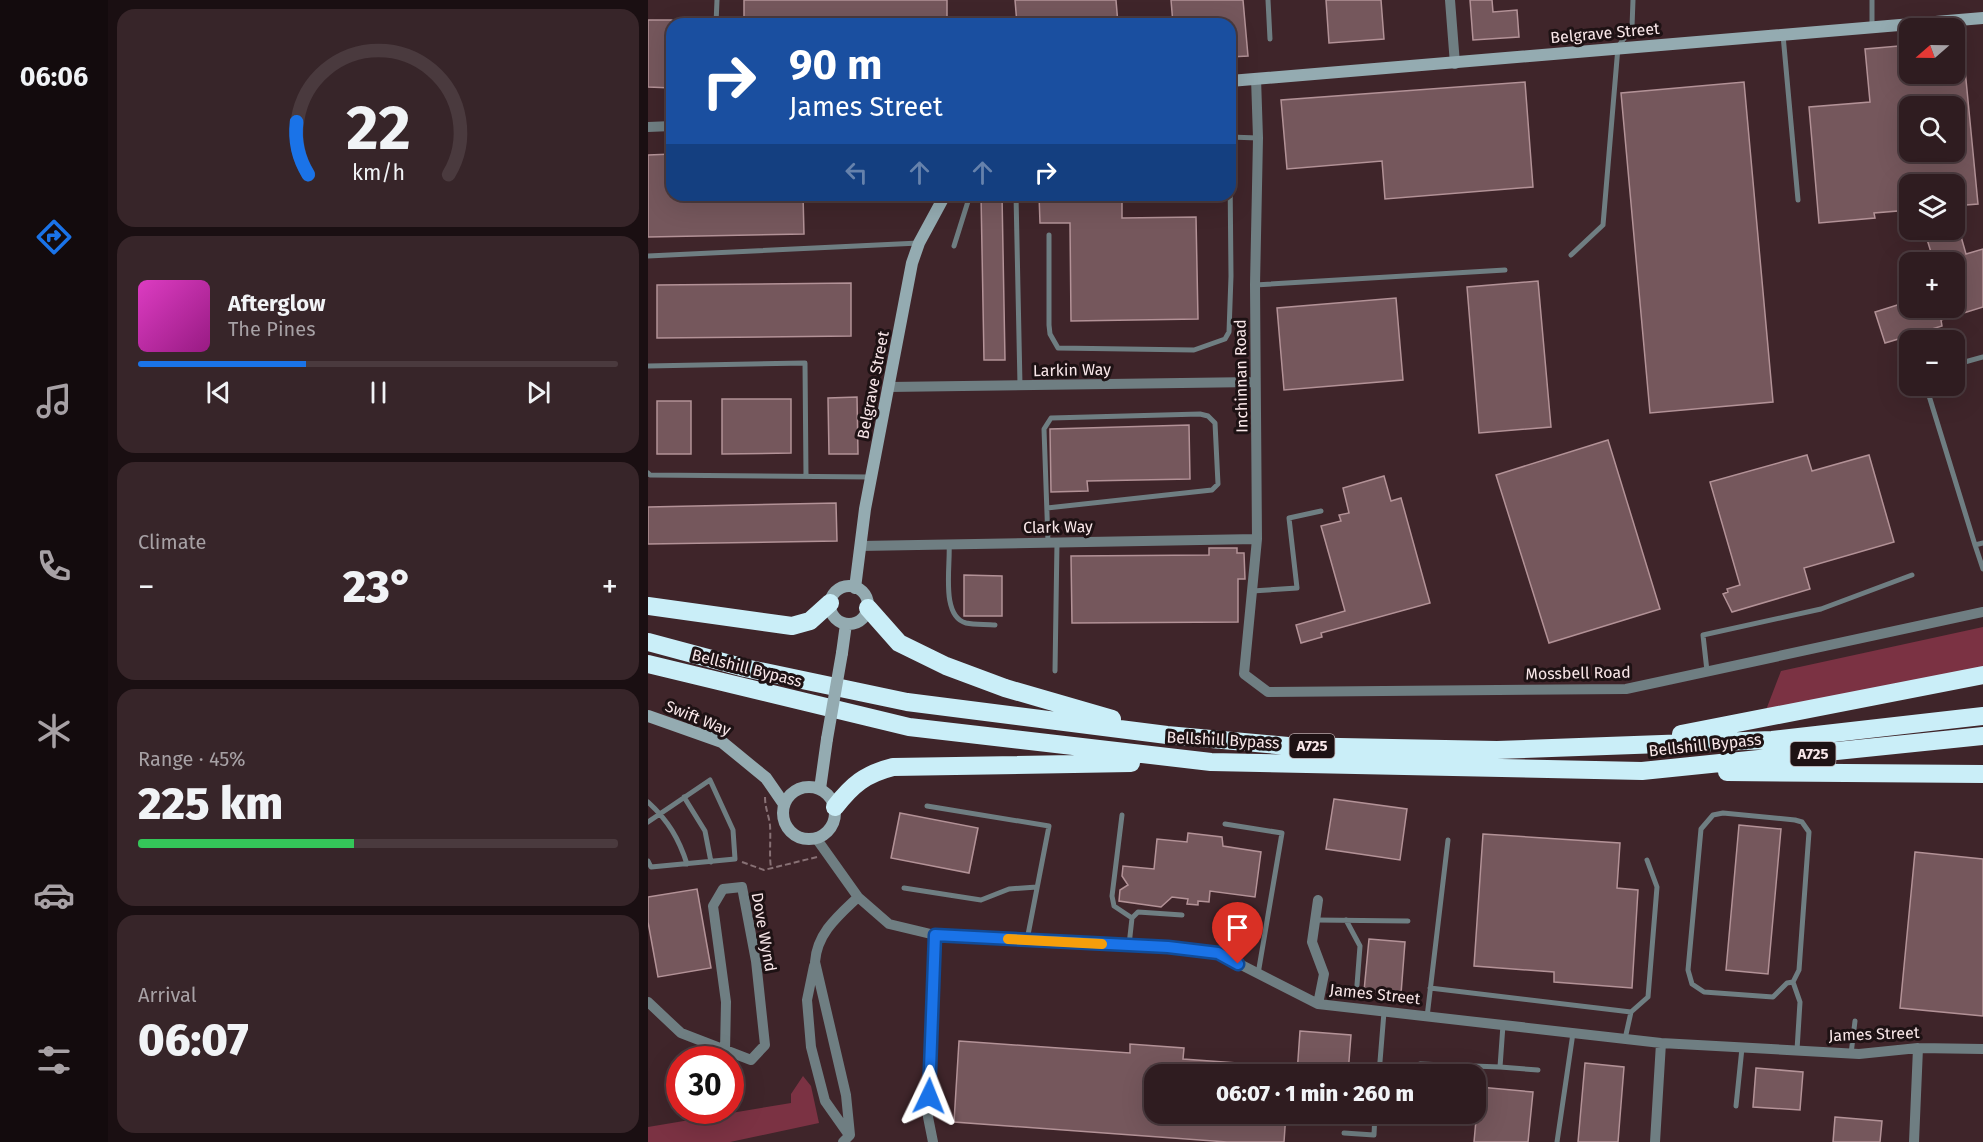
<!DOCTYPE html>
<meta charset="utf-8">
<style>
:root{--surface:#2f1c20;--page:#372529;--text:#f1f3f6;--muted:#a7a1a5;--line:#4a3a3e;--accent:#1a73e8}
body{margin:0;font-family:"Fira Sans",sans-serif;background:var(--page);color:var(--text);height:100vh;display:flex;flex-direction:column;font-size:22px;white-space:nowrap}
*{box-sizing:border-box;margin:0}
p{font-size:20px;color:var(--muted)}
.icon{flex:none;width:33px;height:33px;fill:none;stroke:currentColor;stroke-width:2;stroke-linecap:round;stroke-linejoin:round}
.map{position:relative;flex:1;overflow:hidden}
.side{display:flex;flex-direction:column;gap:9px;padding:9px;background:#1a0f12;width:540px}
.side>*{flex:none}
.top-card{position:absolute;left:18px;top:18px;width:570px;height:183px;border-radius:18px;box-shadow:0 6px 24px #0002,0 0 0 2px var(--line);background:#1a4fa0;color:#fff;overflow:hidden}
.needle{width:39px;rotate:250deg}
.tools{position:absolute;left:1251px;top:18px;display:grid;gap:12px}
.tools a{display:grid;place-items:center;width:66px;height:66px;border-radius:12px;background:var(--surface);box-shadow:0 6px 24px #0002,0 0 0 2px var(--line);font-size:30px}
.speed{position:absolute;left:18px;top:1046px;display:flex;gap:12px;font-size:30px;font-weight:700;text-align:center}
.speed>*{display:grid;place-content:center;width:78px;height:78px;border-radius:50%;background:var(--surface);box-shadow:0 6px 24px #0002,0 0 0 2px var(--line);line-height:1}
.speed .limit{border:9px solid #d22;background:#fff;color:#111}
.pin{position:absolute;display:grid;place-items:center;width:51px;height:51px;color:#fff;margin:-62px -26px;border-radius:50% 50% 50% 0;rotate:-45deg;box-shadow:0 0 6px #0007}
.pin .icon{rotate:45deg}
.me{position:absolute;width:66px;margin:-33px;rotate:2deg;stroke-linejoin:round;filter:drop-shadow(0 0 4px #0008)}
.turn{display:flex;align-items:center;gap:21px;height:126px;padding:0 24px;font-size:27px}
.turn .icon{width:78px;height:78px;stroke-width:2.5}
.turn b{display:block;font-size:42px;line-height:51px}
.lanes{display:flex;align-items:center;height:57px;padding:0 24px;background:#0003;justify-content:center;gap:30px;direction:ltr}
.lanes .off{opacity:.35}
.big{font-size:45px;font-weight:800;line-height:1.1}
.side .card{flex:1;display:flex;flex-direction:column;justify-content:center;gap:9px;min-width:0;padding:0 21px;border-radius:18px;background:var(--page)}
.side .dial{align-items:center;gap:0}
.dial svg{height:156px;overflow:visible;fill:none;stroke:var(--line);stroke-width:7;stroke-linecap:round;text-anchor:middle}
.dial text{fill:var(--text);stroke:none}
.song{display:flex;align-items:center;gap:18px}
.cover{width:72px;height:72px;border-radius:9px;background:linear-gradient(135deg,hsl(310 70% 55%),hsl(310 70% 35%))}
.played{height:6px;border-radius:3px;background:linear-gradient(90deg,var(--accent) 35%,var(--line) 35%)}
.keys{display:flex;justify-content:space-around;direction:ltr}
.heat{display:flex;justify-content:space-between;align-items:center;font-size:33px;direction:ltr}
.charge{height:9px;border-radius:4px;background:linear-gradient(90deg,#34c759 45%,var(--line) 0)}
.trip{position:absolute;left:496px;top:1064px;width:342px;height:60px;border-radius:18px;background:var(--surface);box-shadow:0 6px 24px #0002,0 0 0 2px var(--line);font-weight:800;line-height:60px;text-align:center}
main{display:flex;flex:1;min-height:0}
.tabs{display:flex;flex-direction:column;width:108px;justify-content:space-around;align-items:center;background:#130b0d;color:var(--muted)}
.tabs .icon{width:42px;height:42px}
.tabs .active{color:var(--accent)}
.tabs b{font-size:27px;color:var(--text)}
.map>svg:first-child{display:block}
</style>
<main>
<nav class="tabs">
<b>06:06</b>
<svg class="icon active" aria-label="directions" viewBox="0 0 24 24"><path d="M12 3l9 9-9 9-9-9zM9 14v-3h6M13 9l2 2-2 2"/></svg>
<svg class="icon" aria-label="music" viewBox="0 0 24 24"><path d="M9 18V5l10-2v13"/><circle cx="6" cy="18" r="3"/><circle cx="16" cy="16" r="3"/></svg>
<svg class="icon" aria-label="phone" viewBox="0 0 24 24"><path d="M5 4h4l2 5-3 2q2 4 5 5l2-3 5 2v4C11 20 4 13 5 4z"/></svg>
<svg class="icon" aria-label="climate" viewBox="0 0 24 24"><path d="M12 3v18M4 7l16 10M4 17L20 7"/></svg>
<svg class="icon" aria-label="car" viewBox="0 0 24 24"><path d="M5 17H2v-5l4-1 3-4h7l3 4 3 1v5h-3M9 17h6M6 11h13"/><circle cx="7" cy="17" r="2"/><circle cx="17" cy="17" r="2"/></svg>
<svg class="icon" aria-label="filters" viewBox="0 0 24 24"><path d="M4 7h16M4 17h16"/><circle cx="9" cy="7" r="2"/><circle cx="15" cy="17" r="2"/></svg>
</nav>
<section class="side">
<div class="card dial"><svg viewBox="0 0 100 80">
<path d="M14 69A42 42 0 1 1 86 69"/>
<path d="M14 69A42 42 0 0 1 8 42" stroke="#1a73e8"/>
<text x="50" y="56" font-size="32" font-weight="700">22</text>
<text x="50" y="72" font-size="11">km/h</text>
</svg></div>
<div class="card">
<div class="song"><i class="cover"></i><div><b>Afterglow</b><p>The Pines</p></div></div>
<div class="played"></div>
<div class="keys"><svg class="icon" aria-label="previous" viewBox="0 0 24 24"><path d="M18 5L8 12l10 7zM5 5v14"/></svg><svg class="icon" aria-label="pause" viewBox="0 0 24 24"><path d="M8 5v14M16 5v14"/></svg><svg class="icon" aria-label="next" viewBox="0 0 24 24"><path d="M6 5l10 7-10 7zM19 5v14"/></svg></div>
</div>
<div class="card"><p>Climate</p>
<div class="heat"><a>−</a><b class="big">23°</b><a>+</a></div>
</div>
<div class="card"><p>Range · 45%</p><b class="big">225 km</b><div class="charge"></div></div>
<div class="card"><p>Arrival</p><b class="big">06:07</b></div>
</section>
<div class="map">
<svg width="1335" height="1142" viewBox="0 0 1335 1142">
<rect width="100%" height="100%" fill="#3f252a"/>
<!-- green -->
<path fill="#7b3243" d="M 1335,627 L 1335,667 L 1118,710 L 1133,671 Z
M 155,1076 L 163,1086 L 171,1123 L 82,1142 L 0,1142 L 0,1127 L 143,1103 L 143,1094 Z"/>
<!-- building -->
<path fill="#75575c" stroke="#b39297" stroke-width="1.5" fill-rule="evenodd" d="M 96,0 L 299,0 L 299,24 L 96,24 Z
M 367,0 L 468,0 L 470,24 L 369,24 Z
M 523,0 L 595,0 L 600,56 L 582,57 L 582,24 L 525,24 Z
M 678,0 L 733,0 L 736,39 L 681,43 Z
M 822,0 L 844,0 L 845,12 L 869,10 L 871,37 L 825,40 Z
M 0,20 L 24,20 L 24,88 L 0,87 Z
M 1313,28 L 1330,204 L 1306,206 L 1306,184 L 1262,184 L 1262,210 L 1226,213 L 1227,218 L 1171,223 L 1161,107 L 1222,102 L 1217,49 L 1262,45 L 1262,74 L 1306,74 L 1306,29 ZM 1262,106 L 1306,106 L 1306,152 L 1262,152 Z
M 877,82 L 885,187 L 737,199 L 734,161 L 639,169 L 633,100 Z
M 1096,82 L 1125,402 L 1002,413 L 973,93 Z
M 24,154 L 24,195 L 155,195 L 156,234 L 0,237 L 0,155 Z
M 333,195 L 354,195 L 357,360 L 336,360 Z
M 391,195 L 474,195 L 474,218 L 548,217 L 550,319 L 423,321 L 422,223 L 392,223 Z
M 1310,226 L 1318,254 L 1335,249 L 1335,307 L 1293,320 L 1294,326 L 1237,343 L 1227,312 L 1262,301 L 1262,308 L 1306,308 L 1306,262 L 1286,262 L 1278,236 Z
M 890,281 L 903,427 L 831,433 L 819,287 Z
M 203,283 L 203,336 L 9,338 L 9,285 Z
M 748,298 L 755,380 L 636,390 L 629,308 Z
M 209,397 L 210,454 L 181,454 L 180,398 Z
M 74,399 L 143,399 L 143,453 L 74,454 Z
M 9,401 L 43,401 L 43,454 L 9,454 Z
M 541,425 L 542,479 L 439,481 L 440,491 L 403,492 L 402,429 Z
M 960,440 L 1012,609 L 901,643 L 848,475 Z
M 1159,455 L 1164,471 L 1221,455 L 1246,542 L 1156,568 L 1162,589 L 1084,612 L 1075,594 L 1080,592 L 1079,589 L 1092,585 L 1062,482 Z
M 736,476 L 743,501 L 753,498 L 782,603 L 673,633 L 674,637 L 653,643 L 648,625 L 697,611 L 673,526 L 693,521 L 691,515 L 701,513 L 695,488 Z
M 188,503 L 189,541 L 0,544 L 0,507 Z
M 561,548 L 589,548 L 589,553 L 596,553 L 597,579 L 590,579 L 590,622 L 424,623 L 423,556 L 561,555 Z
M 316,575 L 354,576 L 354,616 L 316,616 Z
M 686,799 L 759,809 L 752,860 L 678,849 Z
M 252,813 L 330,828 L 321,873 L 243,858 Z
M 1091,825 L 1133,829 L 1120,974 L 1078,970 Z
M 540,833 L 574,837 L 575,846 L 613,852 L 607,897 L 562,891 L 561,902 L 550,901 L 550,905 L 539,904 L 540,899 L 524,897 L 513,907 L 471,901 L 472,890 L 480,885 L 474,876 L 475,866 L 506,869 L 509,839 L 539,842 Z
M 835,834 L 972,843 L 969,888 L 990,890 L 984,988 L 906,982 L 906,972 L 826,966 Z
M 1267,852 L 1335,859 L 1335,1016 L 1252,1008 Z
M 49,889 L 63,968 L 10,977 L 0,922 L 0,897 Z
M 721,939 L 757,942 L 753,994 L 716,991 Z
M 652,1031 L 703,1035 L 700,1074 L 649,1074 Z
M 311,1041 L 482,1053 L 482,1044 L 536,1048 L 535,1059 L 645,1067 L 645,1074 L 507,1074 L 507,1113 L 638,1113 L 636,1142 L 579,1142 L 306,1122 Z
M 937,1063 L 976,1067 L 970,1142 L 930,1142 Z
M 1108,1068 L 1155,1072 L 1152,1110 L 1105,1107 Z
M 831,1087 L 885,1092 L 880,1142 L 826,1142 Z
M 1187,1117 L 1234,1121 L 1232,1142 L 1185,1142 Z"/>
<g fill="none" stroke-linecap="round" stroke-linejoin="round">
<!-- path -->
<path stroke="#887175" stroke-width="2" stroke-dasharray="6 3" stroke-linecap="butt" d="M 117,797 C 117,808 121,816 122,825 C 123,840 121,854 123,868
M 94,862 L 116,870 L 169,857"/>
<!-- lane -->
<path stroke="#6f7e82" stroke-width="5" d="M 620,0 L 622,39
M 1224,0 L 1224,26
M 68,24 L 69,0
M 1135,35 L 1150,200
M 582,137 L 610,138
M 368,195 L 372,385
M 401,235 L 401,325 L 402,334 L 410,348 L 546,350 L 577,339 L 581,332 L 583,276 L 582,172
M 306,246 L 322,195
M 923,255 L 955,225 L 970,47 L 984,27 L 985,0
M 0,256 L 271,243
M 607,285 L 857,270
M 1306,365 L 1335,357
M 0,366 L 157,363 L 158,476
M 1278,386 L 1327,545
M 0,473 L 2,475 L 222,477
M 399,508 L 564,490 L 570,484 L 567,423 L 560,416 L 552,414 L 403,418 L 396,429 L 400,542
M 1335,543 L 1327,545 L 1335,569
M 301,544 C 303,564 292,616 318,623 C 327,625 338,624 347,625
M 604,591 L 649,588 L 641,518 L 673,511
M 407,671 L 409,542
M 1059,671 L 1055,635 L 1173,609 L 1264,575
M 36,797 L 57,831 L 63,862
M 0,802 C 20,820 31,839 39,864
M 279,806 L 401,826 L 379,940
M 1075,813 L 1147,820 L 1154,822 L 1161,832 L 1151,970 L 1145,982 L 1139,983 L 1125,997 L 1056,992 L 1044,984 L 1040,970 L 1053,829 L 1065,815 Z
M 474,815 L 464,896 L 466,906 L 484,918
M 0,822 L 62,780 L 85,830 L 87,859 L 3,867 L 0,861
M 577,824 L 634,833 L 610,974
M 256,888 L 333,900 L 361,889 L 389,887
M 668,920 L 760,921
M 698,920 L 712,946 L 709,985
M 481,945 L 484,918 L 490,912 L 534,915
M 1145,982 L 1152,1002 L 1149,1050
M 782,988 L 983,1012
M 779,1017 L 800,840
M 977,1039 L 983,1012 L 1000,997 L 1009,887 L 999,860
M 1203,1054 L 1207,1021
M 772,1064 L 852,1067 L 855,1025
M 852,1067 L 890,1070
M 731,1074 L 736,1012
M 1088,1106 L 1094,1048
M 696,1133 L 726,1135 L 727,1113
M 909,1142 L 925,1033"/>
<!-- street -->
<path stroke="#6f7e82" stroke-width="10" d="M 802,0 L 807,64
M 608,78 L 610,138 L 607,285 L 609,539 L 596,674 L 620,692 L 978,689 L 1335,612
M 0,127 L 24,126
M 241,387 L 607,382
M 212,546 L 609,539
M 168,838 L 210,897 L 241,924 L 287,935 L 520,947 L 570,953 L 670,1004 L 1013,1043 L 1211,1054 L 1270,1048 L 1335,1049
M 670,900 L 664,942 L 676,974 L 670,1004
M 166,966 L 159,1000 L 163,1047 L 177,1101 L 201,1135
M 0,1002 L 33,1033 L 103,1060 L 117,1045 L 108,961 L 94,887 L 75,889 L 65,906 L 78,1002 L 77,1051
M 195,1142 L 202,1135 L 198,1095 L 167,962 C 169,933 190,916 210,897
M 285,1142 L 280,1117 L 287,935
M 1007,1142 L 1013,1043
M 1266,1142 L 1270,1048"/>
<!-- secondary -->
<path stroke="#94abb1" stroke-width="12" d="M 582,81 L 1335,18
M182 605a19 19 0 1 1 38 0a19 19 0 1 1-38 0Z
M 207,588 L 217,509 L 264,263 L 271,243 L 297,195
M 194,653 L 198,624
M 0,716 L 74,742 L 118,778 L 136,804
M135 813a26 26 0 1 1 52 0a26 26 0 1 1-52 0Z
M 172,789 L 179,739"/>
<!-- highway -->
<path stroke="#caeef8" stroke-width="18" d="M 0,606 L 144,626 L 162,621 L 182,603
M 220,608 L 251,643 L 298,666 L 357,688 L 464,719
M 0,642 L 97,668 L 259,702 L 519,735 L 640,746 L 849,750 L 1124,740 L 1335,716
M 0,664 L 261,727 L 563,762 L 994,771 L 1335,736
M 1033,734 L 1335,675
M 1079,772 L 1335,774
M 187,807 C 204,785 217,774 245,767 L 483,763"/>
<!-- secondary-bridge -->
<path stroke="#94abb1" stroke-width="12" d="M 179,739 L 194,653"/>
</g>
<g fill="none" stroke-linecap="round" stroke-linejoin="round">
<!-- route casing -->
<g stroke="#114b97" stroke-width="15">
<path id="route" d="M 281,1096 L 287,935 L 520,947 L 570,953 L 590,964"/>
</g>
<!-- route -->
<use href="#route" stroke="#1a73e8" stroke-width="10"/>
<!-- slow -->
<path stroke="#f59e0b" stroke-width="10" d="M 360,939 L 454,944"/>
</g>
<g text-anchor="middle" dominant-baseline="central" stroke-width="6" stroke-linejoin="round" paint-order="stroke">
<!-- shield labels -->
<g fill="#1e1214" stroke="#b7a7a9" stroke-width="1.5">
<rect x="641.5" y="734" width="45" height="24" rx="4.5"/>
<rect x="1142.5" y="742" width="45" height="24" rx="4.5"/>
</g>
<g font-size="15" font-weight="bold" fill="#f9e7e9">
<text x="664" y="746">A725</text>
<text x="1165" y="754">A725</text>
</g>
<!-- street labels -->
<g font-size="16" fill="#f9e7e9" stroke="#1e1214">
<text transform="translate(957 33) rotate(-5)">Belgrave Street</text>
<text transform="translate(424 370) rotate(-1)">Larkin Way</text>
<text transform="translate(593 376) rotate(-91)">Inchinnan Road</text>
<text transform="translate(225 385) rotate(-79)">Belgrave Street</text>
<text transform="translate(410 527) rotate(-1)">Clark Way</text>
<text transform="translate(99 668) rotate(14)">Bellshill Bypass</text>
<text transform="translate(930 673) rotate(-1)">Mossbell Road</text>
<text transform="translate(50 718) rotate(22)">Swift Way</text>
<text transform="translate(575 740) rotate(3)">Bellshill Bypass</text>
<text transform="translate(1057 745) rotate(-6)">Bellshill Bypass</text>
<text transform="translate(116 932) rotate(80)">Dove Wynd</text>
<text transform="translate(727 994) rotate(6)">James Street</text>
<text transform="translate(1226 1034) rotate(-2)">James Street</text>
</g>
</g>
</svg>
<div class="tools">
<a><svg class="needle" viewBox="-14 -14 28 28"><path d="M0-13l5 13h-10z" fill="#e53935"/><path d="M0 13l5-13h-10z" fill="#a7a1a5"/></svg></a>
<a><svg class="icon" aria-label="search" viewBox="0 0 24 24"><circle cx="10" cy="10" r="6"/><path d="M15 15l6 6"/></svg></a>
<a><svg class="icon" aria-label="layers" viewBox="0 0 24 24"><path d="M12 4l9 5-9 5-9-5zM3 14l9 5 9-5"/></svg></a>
<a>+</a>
<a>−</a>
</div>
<div class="speed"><div class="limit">30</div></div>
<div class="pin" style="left:590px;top:964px;background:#d93025"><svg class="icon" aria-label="arrive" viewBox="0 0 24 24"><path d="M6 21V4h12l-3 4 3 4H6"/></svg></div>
<svg class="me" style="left:281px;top:1096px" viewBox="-20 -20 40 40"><path d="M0-17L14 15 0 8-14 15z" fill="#1a73e8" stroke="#fff" stroke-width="4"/></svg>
<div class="trip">06:07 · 1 min · 260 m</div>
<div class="top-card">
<div class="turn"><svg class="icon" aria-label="right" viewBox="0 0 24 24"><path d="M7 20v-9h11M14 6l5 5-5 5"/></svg><div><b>90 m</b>James Street</div></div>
<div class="lanes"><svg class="icon off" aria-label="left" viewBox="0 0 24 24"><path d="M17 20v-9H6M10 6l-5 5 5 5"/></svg><svg class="icon off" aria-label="ahead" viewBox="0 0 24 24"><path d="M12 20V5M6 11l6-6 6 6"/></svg><svg class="icon off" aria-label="ahead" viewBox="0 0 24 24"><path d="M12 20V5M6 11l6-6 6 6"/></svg><svg class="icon" aria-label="right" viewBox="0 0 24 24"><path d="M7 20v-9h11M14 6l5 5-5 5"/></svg></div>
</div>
</div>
</main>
